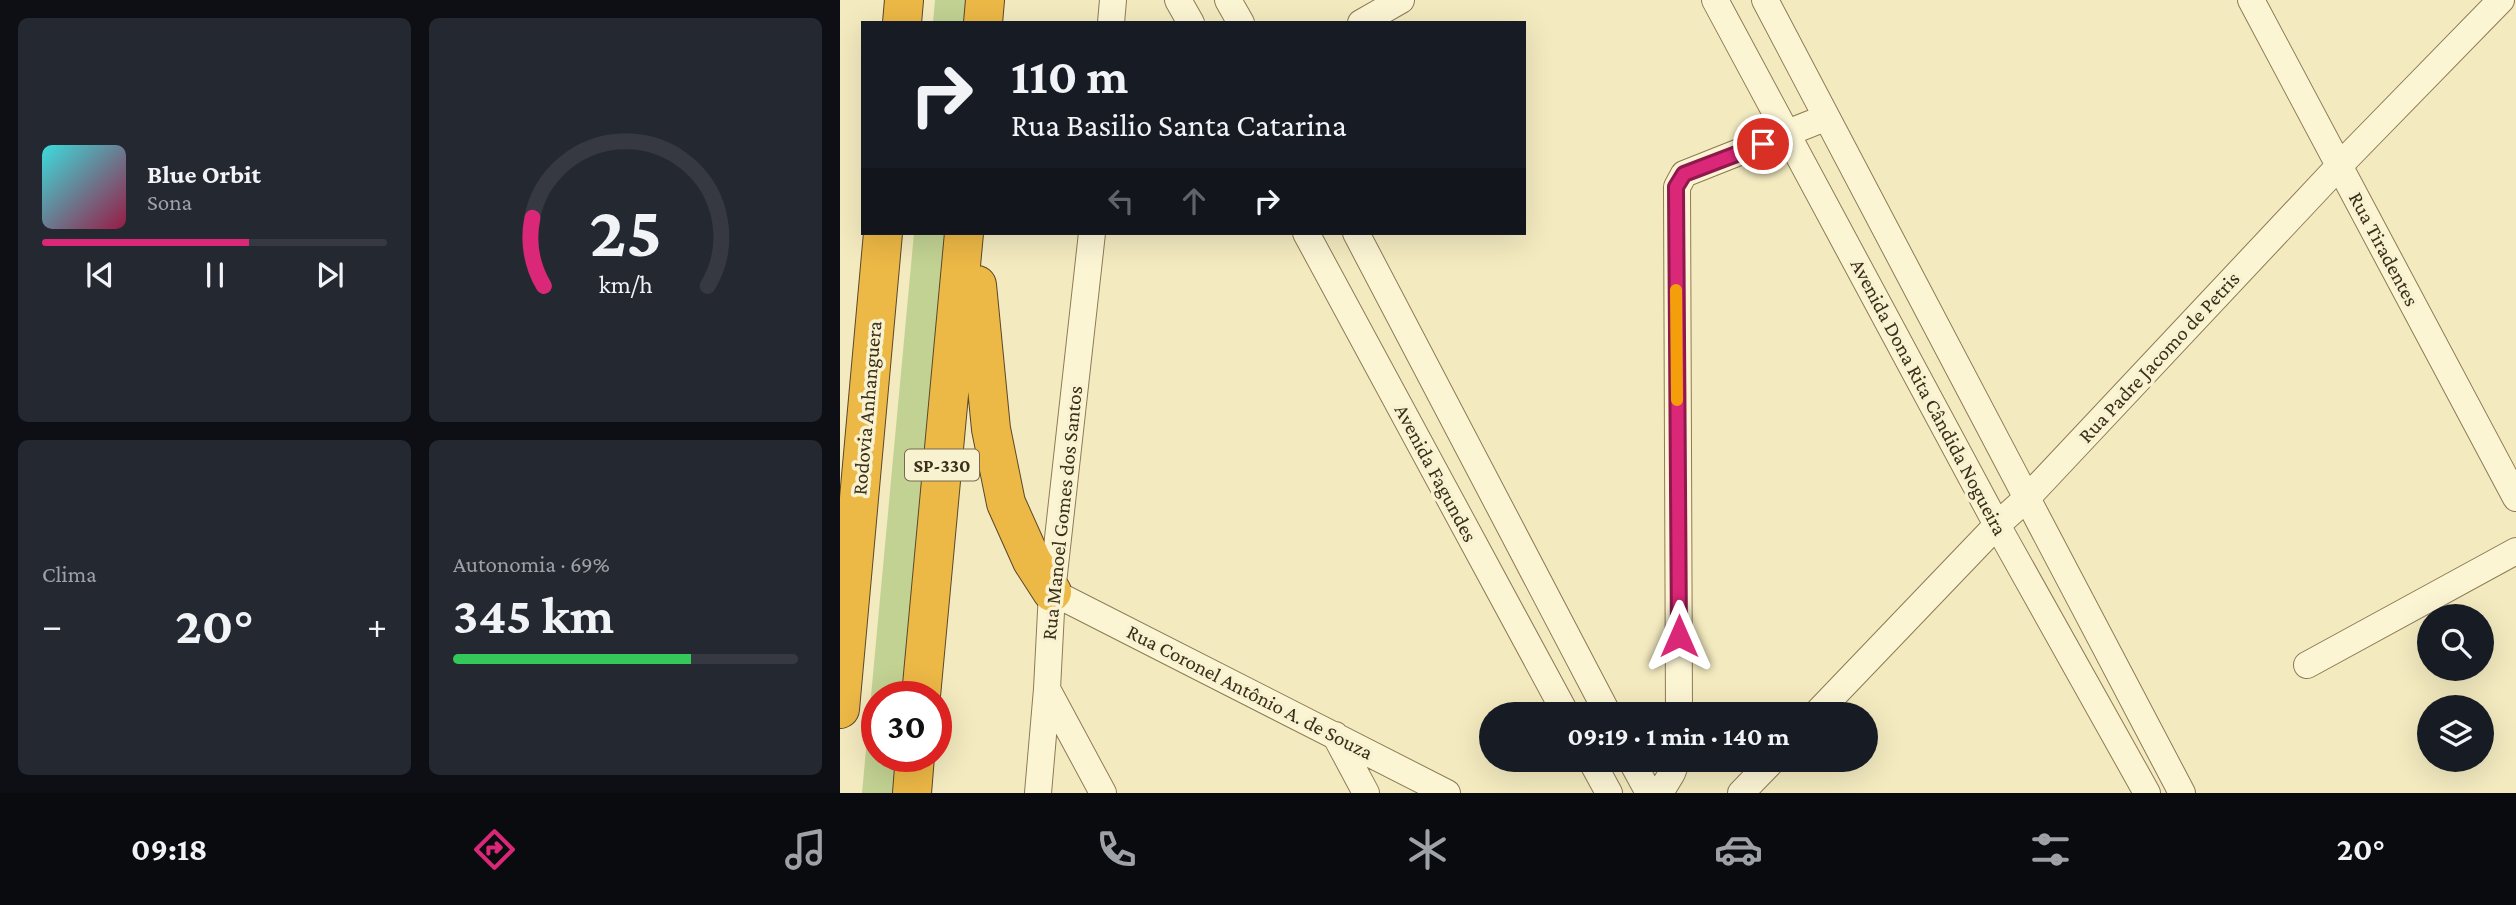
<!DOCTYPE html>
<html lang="pt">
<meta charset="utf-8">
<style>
:root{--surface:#171b24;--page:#242831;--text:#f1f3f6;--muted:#9ea1a6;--line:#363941;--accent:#db2777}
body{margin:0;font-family:"Crimson Pro",serif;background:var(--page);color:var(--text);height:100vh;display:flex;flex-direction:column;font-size:26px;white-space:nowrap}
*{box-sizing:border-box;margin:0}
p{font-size:23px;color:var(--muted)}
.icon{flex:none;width:38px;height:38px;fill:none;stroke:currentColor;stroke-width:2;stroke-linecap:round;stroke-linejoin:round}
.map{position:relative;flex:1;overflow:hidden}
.drawer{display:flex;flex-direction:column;gap:18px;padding:18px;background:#0d0f14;width:840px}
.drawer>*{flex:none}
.top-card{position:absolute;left:21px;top:21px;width:665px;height:214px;border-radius:0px;box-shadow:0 7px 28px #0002;background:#171b24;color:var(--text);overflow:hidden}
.controls{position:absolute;left:1577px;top:604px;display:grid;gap:14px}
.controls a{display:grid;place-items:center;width:77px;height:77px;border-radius:50%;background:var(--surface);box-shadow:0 7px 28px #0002;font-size:35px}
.speed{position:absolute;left:21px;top:681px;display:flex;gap:14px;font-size:35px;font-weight:700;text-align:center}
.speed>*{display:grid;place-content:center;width:91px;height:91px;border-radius:50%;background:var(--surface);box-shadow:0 7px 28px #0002;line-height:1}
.speed .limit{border:10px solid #d22;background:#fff;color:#111}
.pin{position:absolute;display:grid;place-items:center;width:60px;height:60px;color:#fff;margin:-30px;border:4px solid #fff;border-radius:50%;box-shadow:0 2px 7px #0007}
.me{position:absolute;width:77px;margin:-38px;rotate:0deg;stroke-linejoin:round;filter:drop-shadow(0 0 5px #0008)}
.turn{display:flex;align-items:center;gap:24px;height:147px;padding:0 35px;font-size:32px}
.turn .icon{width:91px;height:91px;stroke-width:2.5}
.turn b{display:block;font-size:49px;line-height:60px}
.lanes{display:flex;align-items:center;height:66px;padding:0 35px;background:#0003;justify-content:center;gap:35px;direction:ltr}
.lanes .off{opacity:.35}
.big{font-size:52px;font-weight:700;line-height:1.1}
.drawer .tile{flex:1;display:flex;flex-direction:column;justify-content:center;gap:10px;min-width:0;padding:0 24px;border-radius:10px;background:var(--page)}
.drawer .dial{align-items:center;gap:0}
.dial svg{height:182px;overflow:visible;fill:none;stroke:var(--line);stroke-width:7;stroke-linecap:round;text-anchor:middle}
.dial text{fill:var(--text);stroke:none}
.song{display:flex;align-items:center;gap:21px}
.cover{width:84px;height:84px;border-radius:10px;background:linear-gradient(135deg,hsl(180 70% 55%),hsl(340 70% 35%))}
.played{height:7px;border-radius:4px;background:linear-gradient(90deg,var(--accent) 60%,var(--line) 60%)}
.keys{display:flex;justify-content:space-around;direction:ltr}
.heat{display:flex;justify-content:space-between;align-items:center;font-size:38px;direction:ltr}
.charge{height:10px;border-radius:5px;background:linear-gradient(90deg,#34c759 69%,var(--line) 0)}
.drawer .tiles{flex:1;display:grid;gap:18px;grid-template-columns:repeat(2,1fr)}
.trip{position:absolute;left:639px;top:702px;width:399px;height:70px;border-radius:35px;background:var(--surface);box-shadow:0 7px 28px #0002;font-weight:700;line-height:70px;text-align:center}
.tab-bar{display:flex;height:112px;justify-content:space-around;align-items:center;background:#090b0e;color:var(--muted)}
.tab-bar .icon{width:49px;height:49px}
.tab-bar .selected{color:var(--accent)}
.tab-bar b{font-size:32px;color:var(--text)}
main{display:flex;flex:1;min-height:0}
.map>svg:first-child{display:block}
</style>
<main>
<section class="drawer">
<div class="tiles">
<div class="tile">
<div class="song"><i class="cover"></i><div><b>Blue Orbit</b><p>Sona</p></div></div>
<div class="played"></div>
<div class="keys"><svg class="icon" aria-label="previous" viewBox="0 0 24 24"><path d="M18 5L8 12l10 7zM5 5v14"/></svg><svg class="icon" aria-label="pause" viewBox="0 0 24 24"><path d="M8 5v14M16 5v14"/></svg><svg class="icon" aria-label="next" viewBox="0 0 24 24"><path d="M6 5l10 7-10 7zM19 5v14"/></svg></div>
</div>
<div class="tile dial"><svg viewBox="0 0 100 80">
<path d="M14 69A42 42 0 1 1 86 69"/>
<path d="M14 69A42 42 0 0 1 9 39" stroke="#db2777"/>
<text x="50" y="56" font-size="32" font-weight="700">25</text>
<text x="50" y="72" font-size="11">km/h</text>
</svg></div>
<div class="tile"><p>Clima</p>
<div class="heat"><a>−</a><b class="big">20°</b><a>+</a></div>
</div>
<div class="tile"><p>Autonomia · 69%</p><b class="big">345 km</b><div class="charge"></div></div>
</div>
</section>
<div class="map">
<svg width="1676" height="793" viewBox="0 0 1676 793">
<rect width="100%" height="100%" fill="#f3eabf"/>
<!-- green -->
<path fill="#c2d292" d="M 95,0 L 129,0 L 127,23 L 93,23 Z
M 74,233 L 108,233 L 65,696 L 37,696 L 37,756 L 59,756 L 56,793 L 22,793 Z"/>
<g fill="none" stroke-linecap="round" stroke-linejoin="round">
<!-- minor casing -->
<g stroke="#8e7a55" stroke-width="28">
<path id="minor" d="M 338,0 L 351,23
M 388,0 L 401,23
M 875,0 L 1157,525 L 1307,793
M 925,0 L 1342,793
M 1411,0 L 1676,498
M 271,23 L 273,0
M 521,23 L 561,0
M 466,233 L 726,714
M 516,233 L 768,714
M 212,592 L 607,793
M 1467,665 L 1676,551
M 207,689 L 263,793
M 839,714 L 837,187 L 844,174 L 985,118
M 976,714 L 1157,525 L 1187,498 L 1499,166 L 1661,0
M 495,735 L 526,793
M 751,760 L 769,793
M 791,760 L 809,793
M 198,793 L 207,689 L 212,592 L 252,233
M 820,793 L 832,773 L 837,760
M 901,793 L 933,760"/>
</g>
<!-- motorway casing -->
<g stroke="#5b472a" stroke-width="40">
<path id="motorway" d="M 62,23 L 64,0
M 143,23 L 145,0
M 137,285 L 151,429 L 166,503 L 192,561 L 212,592
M 81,696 L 124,233
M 0,709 L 43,233
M 72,793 L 75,756"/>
</g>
<!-- minor -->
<use href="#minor" stroke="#fcf5d4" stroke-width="26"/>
<!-- motorway -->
<use href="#motorway" stroke="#ecb846" stroke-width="38"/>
</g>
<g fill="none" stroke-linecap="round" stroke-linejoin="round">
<!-- route casing -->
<g stroke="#8e194d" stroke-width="18">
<path id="route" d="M 839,636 L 836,187 L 844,174 L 923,144"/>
</g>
<!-- route -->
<use href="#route" stroke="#db2777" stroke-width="12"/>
<!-- slow -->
<path stroke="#f59e0b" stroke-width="12" d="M 836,290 L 837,400"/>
</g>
<g text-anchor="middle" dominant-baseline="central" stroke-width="7" stroke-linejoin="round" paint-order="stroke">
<!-- shield labels -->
<rect fill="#f9f2d0" stroke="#746a51" stroke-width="2" x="65" y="449.5" width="74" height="31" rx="5"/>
<g font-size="19" font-weight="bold" fill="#3b2f1b">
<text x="102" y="465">SP-330</text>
</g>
<!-- street labels -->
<g font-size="21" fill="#3b2f1b" stroke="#f9f2d0">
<text transform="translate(1544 249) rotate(62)">Rua Tiradentes</text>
<text transform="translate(1319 357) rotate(-47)">Rua Padre Jacomo de Petris</text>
<text transform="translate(1089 397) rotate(62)">Avenida Dona Rita Cândida Nogueira</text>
<text transform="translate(27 408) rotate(-85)">Rodovia Anhanguera</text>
<text transform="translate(596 473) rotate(62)">Avenida Fagundes</text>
<text transform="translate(222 513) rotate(-84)">Rua Manoel Gomes dos Santos</text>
<text transform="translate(410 692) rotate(27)">Rua Coronel Antônio A. de Souza</text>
</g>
</g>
</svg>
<div class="controls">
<a><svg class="icon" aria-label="search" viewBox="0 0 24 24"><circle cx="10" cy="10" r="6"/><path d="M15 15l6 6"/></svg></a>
<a><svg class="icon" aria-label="layers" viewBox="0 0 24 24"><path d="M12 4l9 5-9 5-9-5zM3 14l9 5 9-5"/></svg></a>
</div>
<div class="speed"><div class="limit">30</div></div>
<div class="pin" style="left:923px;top:144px;background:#d93025"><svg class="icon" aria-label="arrive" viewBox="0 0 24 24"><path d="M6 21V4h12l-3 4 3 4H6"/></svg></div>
<svg class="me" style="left:839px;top:636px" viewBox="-20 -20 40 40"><path d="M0-17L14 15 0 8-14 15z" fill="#db2777" stroke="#fff" stroke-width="4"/></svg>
<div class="trip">09:19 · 1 min · 140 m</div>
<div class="top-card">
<div class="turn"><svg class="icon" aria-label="right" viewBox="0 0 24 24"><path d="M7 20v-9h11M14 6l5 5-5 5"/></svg><div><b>110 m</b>Rua Basilio Santa Catarina</div></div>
<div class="lanes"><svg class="icon off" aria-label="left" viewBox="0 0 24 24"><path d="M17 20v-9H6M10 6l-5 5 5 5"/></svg><svg class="icon off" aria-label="ahead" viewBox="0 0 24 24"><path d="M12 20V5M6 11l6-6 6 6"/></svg><svg class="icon" aria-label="right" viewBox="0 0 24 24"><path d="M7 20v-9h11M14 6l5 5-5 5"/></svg></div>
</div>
</div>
</main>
<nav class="tab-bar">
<b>09:18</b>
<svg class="icon selected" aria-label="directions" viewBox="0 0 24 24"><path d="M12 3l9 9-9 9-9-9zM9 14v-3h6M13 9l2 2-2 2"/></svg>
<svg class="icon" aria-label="music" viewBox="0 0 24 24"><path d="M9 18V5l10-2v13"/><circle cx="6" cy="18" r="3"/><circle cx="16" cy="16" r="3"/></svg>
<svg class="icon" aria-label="phone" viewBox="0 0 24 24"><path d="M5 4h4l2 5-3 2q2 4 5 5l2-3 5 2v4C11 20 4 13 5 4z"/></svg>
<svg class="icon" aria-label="climate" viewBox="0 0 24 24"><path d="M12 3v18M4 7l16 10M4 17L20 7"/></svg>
<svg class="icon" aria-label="car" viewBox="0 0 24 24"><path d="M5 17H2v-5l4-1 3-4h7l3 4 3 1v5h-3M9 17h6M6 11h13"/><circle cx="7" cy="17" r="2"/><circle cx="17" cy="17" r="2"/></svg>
<svg class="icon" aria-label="filters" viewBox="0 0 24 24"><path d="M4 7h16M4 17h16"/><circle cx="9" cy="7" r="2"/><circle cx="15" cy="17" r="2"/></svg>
<b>20°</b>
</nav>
